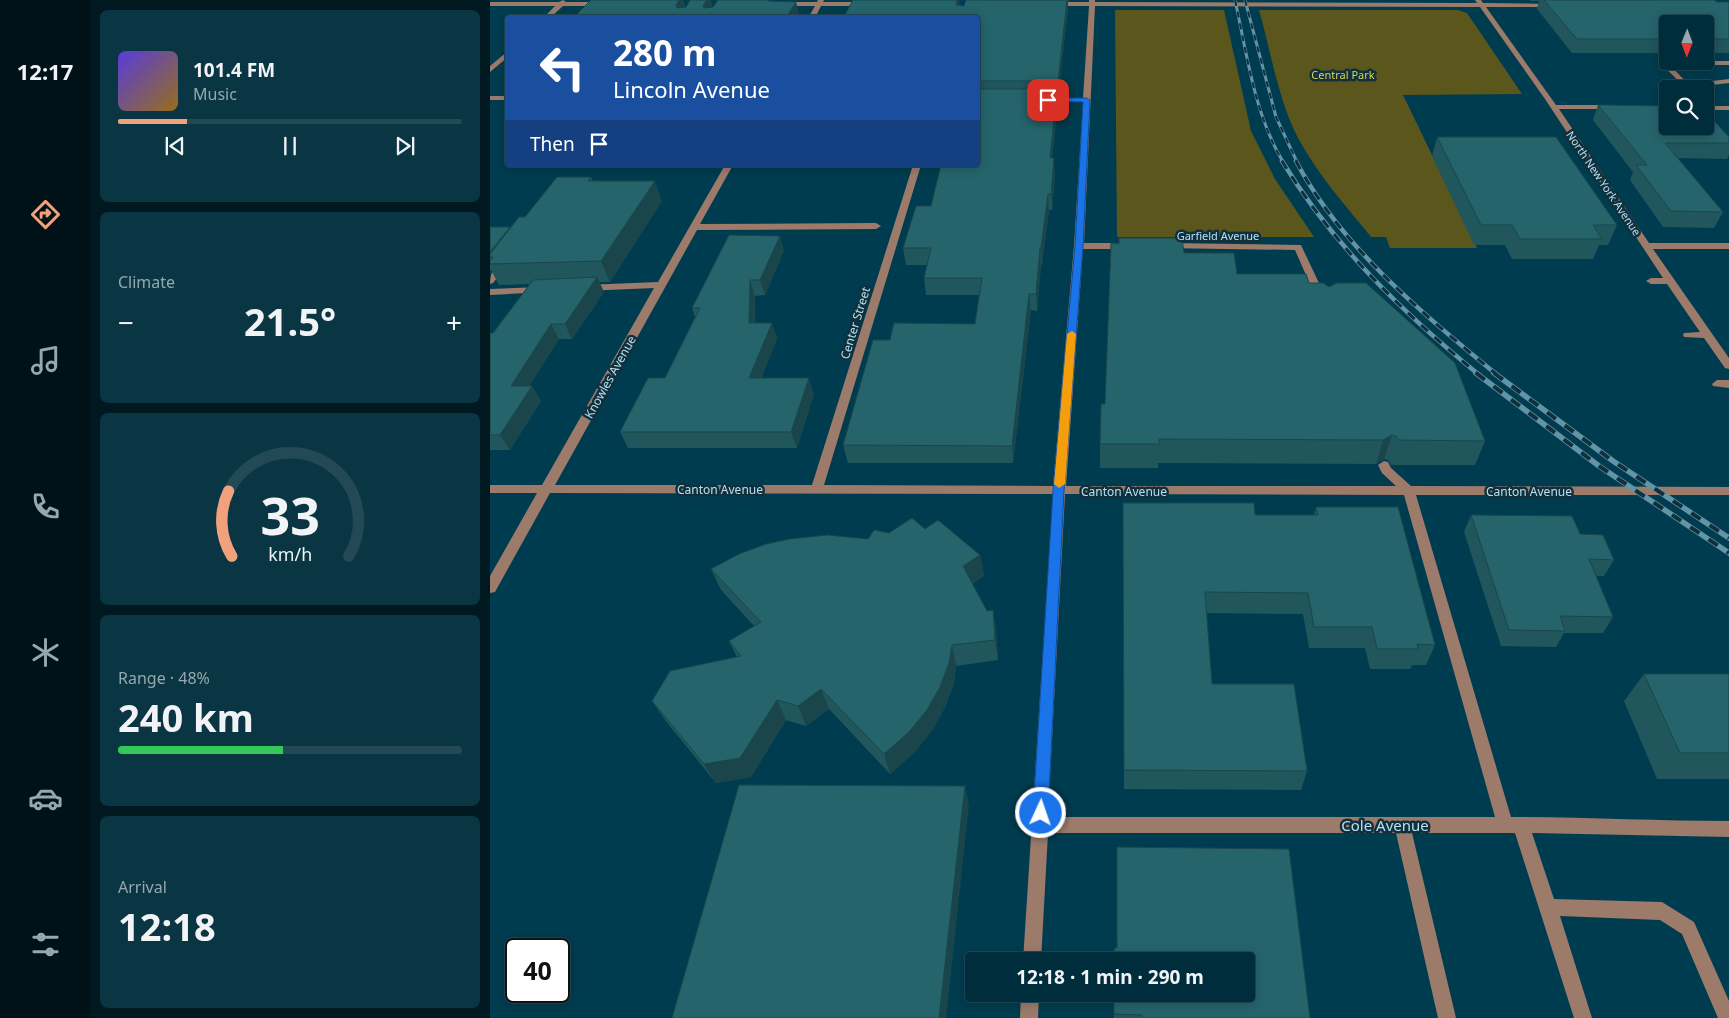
<!DOCTYPE html>
<meta charset="utf-8">
<style>
:root{--surface:#002d3b;--page:#0a3542;--text:#f1f3f6;--muted:#95a8af;--line:#224955;--accent:#f1a17c}
body{margin:0;font-family:"Noto Sans",sans-serif;background:var(--page);color:var(--text);height:100vh;display:flex;flex-direction:column;font-size:19px;white-space:nowrap}
*{box-sizing:border-box;margin:0}
p{font-size:16px;color:var(--muted)}
.icon{flex:none;width:28px;height:28px;fill:none;stroke:currentColor;stroke-width:2;stroke-linecap:round;stroke-linejoin:round}
.map{position:relative;flex:1;overflow:hidden}
.sheet{display:flex;flex-direction:column;gap:10px;padding:10px;background:#001920;width:400px}
.sheet>*{flex:none}
.top-card{position:absolute;left:15px;top:15px;width:475px;height:152px;border-radius:5px;box-shadow:0 2px 12px #0003,0 0 0 1px var(--line);background:#1a4fa0;color:#fff;overflow:hidden}
.needle{width:32px;rotate:181deg}
.tools{position:absolute;left:1169px;top:15px;display:grid;gap:10px}
.tools a{display:grid;place-items:center;width:55px;height:55px;border-radius:5px;background:var(--surface);box-shadow:0 2px 12px #0003,0 0 0 1px var(--line);font-size:25px}
.speed{position:absolute;left:15px;top:938px;display:flex;gap:10px;font-size:25px;font-weight:700;text-align:center}
.speed>*{display:grid;place-content:center;width:65px;height:65px;border-radius:50%;background:var(--surface);box-shadow:0 2px 12px #0003,0 0 0 1px var(--line);line-height:1}
.speed .limit{border:2px solid #111;border-radius:8px;background:#fff;color:#111}
.pin{position:absolute;display:grid;place-items:center;width:42px;height:42px;color:#fff;margin:-21px;border-radius:10px;box-shadow:0 2px 8px #0006}
.me{position:absolute;width:55px;margin:-28px;rotate:3deg;stroke-linejoin:round;filter:drop-shadow(0 0 4px #0008)}
.turn{display:flex;align-items:center;gap:18px;height:105px;padding:0 25px;font-size:22px}
.turn .icon{width:65px;height:65px;stroke-width:2.5}
.turn b{display:block;font-size:35px;line-height:42px}
.then{display:flex;align-items:center;height:48px;padding:0 25px;background:#0003;gap:10px;font-size:19px}
.big{font-size:38px;font-weight:700;line-height:1.1}
.sheet .widget{flex:1;display:flex;flex-direction:column;justify-content:center;gap:8px;min-width:0;padding:0 18px;border-radius:8px;background:var(--page)}
.sheet .dial{align-items:center;gap:0}
.dial svg{height:130px;overflow:visible;fill:none;stroke:var(--line);stroke-width:7;stroke-linecap:round;text-anchor:middle}
.dial text{fill:var(--text);stroke:none}
.song{display:flex;align-items:center;gap:15px}
.cover{width:60px;height:60px;border-radius:8px;background:linear-gradient(135deg,hsl(250 70% 55%),hsl(40 70% 35%))}
.played{height:5px;border-radius:2px;background:linear-gradient(90deg,var(--accent) 20%,var(--line) 20%)}
.keys{display:flex;justify-content:space-around;direction:ltr}
.heat{display:flex;justify-content:space-between;align-items:center;font-size:28px;direction:ltr}
.charge{height:8px;border-radius:4px;background:linear-gradient(90deg,#34c759 48%,var(--line) 0)}
.trip{position:absolute;left:475px;top:952px;width:290px;height:50px;border-radius:5px;background:var(--surface);box-shadow:0 2px 12px #0003,0 0 0 1px var(--line);font-weight:700;line-height:50px;text-align:center}
main{display:flex;flex:1;min-height:0}
.tab-bar{display:flex;flex-direction:column;width:90px;justify-content:space-around;align-items:center;background:#001218;color:var(--muted)}
.tab-bar .icon{width:35px;height:35px}
.tab-bar .selected{color:var(--accent)}
.tab-bar b{font-size:22px;color:var(--text)}
.map>svg:first-child{display:block}
</style>
<main>
<nav class="tab-bar">
<b>12:17</b>
<svg class="icon selected" aria-label="directions" viewBox="0 0 24 24"><path d="M12 3l9 9-9 9-9-9zM9 14v-3h6M13 9l2 2-2 2"/></svg>
<svg class="icon" aria-label="music" viewBox="0 0 24 24"><path d="M9 18V5l10-2v13"/><circle cx="6" cy="18" r="3"/><circle cx="16" cy="16" r="3"/></svg>
<svg class="icon" aria-label="phone" viewBox="0 0 24 24"><path d="M5 4h4l2 5-3 2q2 4 5 5l2-3 5 2v4C11 20 4 13 5 4z"/></svg>
<svg class="icon" aria-label="climate" viewBox="0 0 24 24"><path d="M12 3v18M4 7l16 10M4 17L20 7"/></svg>
<svg class="icon" aria-label="car" viewBox="0 0 24 24"><path d="M5 17H2v-5l4-1 3-4h7l3 4 3 1v5h-3M9 17h6M6 11h13"/><circle cx="7" cy="17" r="2"/><circle cx="17" cy="17" r="2"/></svg>
<svg class="icon" aria-label="filters" viewBox="0 0 24 24"><path d="M4 7h16M4 17h16"/><circle cx="9" cy="7" r="2"/><circle cx="15" cy="17" r="2"/></svg>
</nav>
<section class="sheet">
<div class="widget">
<div class="song"><i class="cover"></i><div><b>101.4 FM</b><p>Music</p></div></div>
<div class="played"></div>
<div class="keys"><svg class="icon" aria-label="previous" viewBox="0 0 24 24"><path d="M18 5L8 12l10 7zM5 5v14"/></svg><svg class="icon" aria-label="pause" viewBox="0 0 24 24"><path d="M8 5v14M16 5v14"/></svg><svg class="icon" aria-label="next" viewBox="0 0 24 24"><path d="M6 5l10 7-10 7zM19 5v14"/></svg></div>
</div>
<div class="widget"><p>Climate</p>
<div class="heat"><a>−</a><b class="big">21.5°</b><a>+</a></div>
</div>
<div class="widget dial"><svg viewBox="0 0 100 80">
<path d="M14 69A42 42 0 1 1 86 69"/>
<path d="M14 69A42 42 0 0 1 12 29" stroke="#f1a17c"/>
<text x="50" y="56" font-size="32" font-weight="700">33</text>
<text x="50" y="72" font-size="11">km/h</text>
</svg></div>
<div class="widget"><p>Range · 48%</p><b class="big">240 km</b><div class="charge"></div></div>
<div class="widget"><p>Arrival</p><b class="big">12:18</b></div>
</section>
<div class="map">
<svg width="1239" height="1018" viewBox="0 0 1239 1018">
<rect width="100%" height="100%" fill="#003c4f"/>
<!-- green -->
<path fill="#5a561c" d="M 625,10 L 734,10 L 761,131 L 785,179 L 824,237 L 627,237 Z
M 769,10 L 968,10 L 977,13 L 1032,94 L 913,95 L 987,248 L 900,248 L 896,237 L 881,237 C 855,205 828,175 808,138 C 788,99 781,52 769,10 Z"/>
<g fill="none" stroke-linecap="round" stroke-linejoin="round">
<!-- minor -->
<path fill="#9c7b6b" fill-rule="evenodd" d="M 73,0 L 76,2 L 114,2 L 117,4 L 114,6 L 73,6 L 60,18 L 53,18 L 65,6 L 0,6 L 0,2 L 69,2 Z
M 328,0 L 334,0 L 333,2 L 377,2 L 380,4 L 377,6 L 331,6 L 325,18 L 318,18 L 325,6 L 292,6 L 289,4 L 292,2 L 327,2 Z
M 599,0 L 605,0 L 605,2 L 987,3 L 985,0 L 991,0 L 993,3 L 1066,4 L 1066,6 L 1064,7 L 996,7 L 1066,105 L 1124,105 L 1128,107 L 1124,109 L 1069,109 L 1159,243 L 1239,243 L 1239,249 L 1163,249 L 1239,358 L 1239,369 L 1235,368 L 1214,338 L 1194,337 L 1193,335 L 1194,333 L 1210,332 L 1177,284 L 1161,284 L 1156,281 L 1161,278 L 1173,278 L 1055,99 L 990,7 L 605,6 L 594,243 L 637,243 L 642,246 L 637,249 L 593,249 L 576,486 L 906,486 L 892,473 L 888,465 L 894,461 L 898,462 L 901,468 L 921,486 L 1239,487 L 1239,495 L 926,495 L 1021,817 C 1094,817 1166,821 1239,821 L 1239,837 L 1042,833 L 1064,899 L 1172,902 L 1204,922 L 1239,1001 L 1239,1018 L 1228,1018 L 1192,934 L 1170,920 L 1070,916 L 1102,1018 L 1084,1018 L 1025,833 L 922,833 L 966,1018 L 948,1018 L 906,833 L 558,833 L 551,961 L 533,961 L 563,494 L 60,493 L 5,592 L 0,593 L 0,576 L 47,493 L 0,493 L 0,485 L 52,485 L 164,288 L 94,291 L 89,288 L 94,285 L 168,282 L 235,165 L 243,165 L 210,224 L 386,223 L 391,226 L 386,229 L 207,230 L 65,485 L 322,485 L 423,165 L 431,165 L 334,485 L 563,486 L 584,246 L 593,102 L 551,102 L 547,100 L 551,98 L 593,98 L 599,6 L 562,6 L 559,4 L 562,2 L 599,2 ZM 575,494 L 914,495 L 1005,817 L 558,817 Z
M 18,51 L 18,57 L 0,72 L 0,66 Z
M 1239,61 L 1239,65 L 1180,65 L 1198,84 L 1239,79 L 1239,83 L 1196,88 L 1170,63 L 1174,61 Z
M 0,96 L 18,96 L 18,100 L 0,100 Z
M 1215,106 L 1239,106 L 1239,110 L 1215,110 Z
M 677,243 L 811,245 L 836,298 L 831,301 L 826,298 L 805,250 L 674,248 L 674,244 Z
M 14,260 L 19,263 L 3,283 L 0,284 C 0,274 4,264 14,260 Z
M 52,287 L 57,290 L 55,292 L 0,295 L 0,289 Z
M 1227,380 L 1239,380 L 1239,388 L 1223,386 L 1222,384 Z
M 531,994 L 549,994 L 548,1018 L 530,1018 Z"/>
<!-- rail-far2 casing -->
<g stroke="#6194a7" stroke-width="3">
<path id="rail-far2" d="M 745,0 C 757,54 764,113 793,162
M 755,0 L 786,117 L 807,162"/>
</g>
<!-- rail-far1 casing -->
<g stroke="#6194a7" stroke-width="4.5">
<path id="rail-far1" d="M 792,161 C 843,245 912,312 988,374
M 806,161 C 851,247 932,313 1006,374"/>
</g>
<!-- rail casing -->
<g stroke="#6194a7" stroke-width="5.5">
<path id="rail" d="M 986,373 L 1109,466 L 1239,553
M 1004,373 L 1123,461 L 1239,538"/>
</g>
<!-- rail-far2 -->
<use href="#rail-far2" stroke="#11303c" stroke-width="2" stroke-dasharray="6" stroke-linecap="butt"/>
<!-- rail-far1 -->
<use href="#rail-far1" stroke="#11303c" stroke-width="3" stroke-dasharray="9" stroke-linecap="butt"/>
<!-- rail -->
<use href="#rail" stroke="#11303c" stroke-width="4" stroke-dasharray="11" stroke-linecap="butt"/>
</g>
<!-- wall -->
<path fill="#20565c" d="M 363,0 L 472,0 L 469,0 L 469,6 L 474,6 L 476,0 L 579,0 L 579,1 L 578,1 L 578,8 L 568,96 L 567,96 L 568,104 L 562,158 L 565,174 L 562,210 L 559,210 L 552,265 L 551,265 L 547,311 L 541,310 L 523,463 L 358,463 L 353,445 L 400,340 L 485,324 L 489,295 L 436,295 L 434,278 L 437,265 L 416,265 L 413,248 L 441,206 L 488,165 L 488,18 Z
M 1040,0 L 1224,0 L 1227,2 L 1239,2 L 1239,53 L 1215,53 L 1215,24 L 1178,24 L 1178,53 L 1082,53 L 1047,9 L 1049,1 L 1040,1 Z
M 1108,105 L 1239,137 L 1239,155 L 1237,159 L 1188,158 L 1233,212 L 1224,228 L 1173,227 L 1140,180 L 1143,172 L 1103,120 Z
M 947,137 L 1127,225 L 1118,245 L 1109,245 L 1103,259 L 1022,259 L 1015,245 L 984,245 L 942,156 Z
M 101,177 L 103,181 L 172,201 L 120,282 L 109,282 L 114,292 L 82,339 L 69,339 L 39,386 L 42,386 L 51,401 L 20,450 L 0,450 L 0,333 L 3,333 L 40,284 L 9,285 L 1,270 L 0,271 L 0,227 L 20,227 L 21,228 L 35,217 Z
M 294,251 L 275,295 L 265,296 L 265,323 L 282,323 L 287,339 L 271,378 L 324,394 L 307,448 L 138,448 L 130,432 L 175,378 L 205,317 L 202,308 Z
M 694,253 L 747,274 L 819,283 L 995,441 L 985,465 L 901,465 L 898,460 L 894,459 L 886,464 L 668,463 L 668,468 L 610,468 L 610,444 L 615,404 Z
M 633,503 L 765,515 L 824,515 L 826,507 L 945,645 L 936,665 L 922,665 L 920,669 L 880,669 L 875,648 L 819,648 L 813,614 L 716,613 L 722,684 L 817,771 L 811,790 L 634,789 Z
M 981,515 L 1090,534 L 1124,560 L 1114,576 L 1106,576 L 1123,617 L 1113,633 L 1074,633 L 1066,647 L 1011,646 L 974,532 Z
M 435,529 L 490,555 L 494,576 L 482,584 L 497,611 L 503,610 L 506,631 L 508,660 L 466,666 L 464,683 L 455,707 L 443,729 L 425,752 L 400,774 L 339,709 L 316,726 L 296,720 L 261,777 L 226,783 L 175,720 L 162,701 L 247,657 L 239,641 L 264,626 L 231,590 L 221,569 L 378,539 L 399,533 Z
M 1154,674 L 1239,674 L 1239,779 L 1167,779 L 1134,701 Z
M 624,994 L 820,1018 L 624,1018 Z"/>
<!-- shaded-wall -->
<path fill="#1a464b" d="M 189,0 L 193,0 L 196,8 L 189,17 L 186,5 Z
M 217,0 L 221,0 L 223,8 L 216,17 L 213,5 Z
M 467,0 L 469,0 L 470,8 L 466,5 Z
M 577,0 L 578,0 L 578,8 L 568,96 L 568,81 Z
M 306,2 L 309,14 L 307,18 L 296,18 Z
M 567,89 L 568,104 L 560,174 L 560,158 Z
M 564,158 L 565,174 L 562,210 L 561,194 Z
M 165,181 L 172,201 L 120,282 L 111,261 Z
M 558,194 L 559,210 L 552,265 L 551,248 Z
M 20,227 L 26,238 L 3,257 L 0,257 L 0,252 Z
M 290,236 L 294,251 L 275,295 L 270,280 Z
M 550,248 L 551,265 L 547,311 L 546,294 Z
M 107,277 L 114,292 L 82,339 L 75,324 Z
M 260,280 L 265,296 L 264,339 L 259,323 Z
M 539,294 L 541,310 L 523,463 L 522,446 Z
M 282,323 L 287,339 L 264,394 L 259,378 Z
M 61,324 L 69,339 L 30,401 L 21,386 Z
M 319,378 L 324,394 L 307,448 L 301,432 Z
M 42,386 L 51,401 L 20,450 L 10,435 Z
M 902,435 L 894,459 L 886,464 L 893,440 Z
M 490,555 L 494,576 L 476,587 L 473,566 Z
M 503,610 L 506,631 L 508,660 L 505,640 Z
M 462,645 L 466,666 L 464,683 L 455,707 L 443,729 L 425,752 L 400,774 L 394,754 Z
M 331,689 L 339,709 L 316,726 L 308,706 Z
M 287,700 L 296,720 L 261,777 L 226,783 L 214,764 Z
M 475,786 L 479,805 L 456,1018 L 449,1018 Z"/>
<!-- building -->
<path fill="#25646b" stroke="#1a464b" d="M 101,0 L 189,0 L 186,5 L 187,8 L 196,7 L 200,0 L 217,0 L 213,5 L 214,8 L 223,7 L 228,0 L 279,0 L 278,1 L 306,2 L 296,18 L 83,18 Z
M 363,0 L 467,0 L 466,5 L 474,6 L 476,0 L 577,0 L 568,81 L 488,81 L 488,18 L 353,18 Z
M 1054,0 L 1224,0 L 1227,2 L 1239,2 L 1239,39 L 1215,39 L 1215,24 L 1178,24 L 1178,39 L 1087,39 Z
M 488,89 L 567,89 L 560,158 L 564,158 L 561,194 L 558,194 L 551,248 L 550,248 L 546,294 L 539,294 L 522,446 L 353,445 L 383,340 L 400,340 L 404,323 L 485,324 L 492,278 L 434,278 L 441,248 L 413,248 L 426,206 L 441,206 L 451,165 L 488,165 Z
M 1108,105 L 1178,106 L 1178,126 L 1215,126 L 1215,111 L 1239,137 L 1239,143 L 1175,143 L 1233,212 L 1181,211 L 1146,165 L 1157,165 Z
M 947,137 L 1066,137 L 1127,225 L 1103,225 L 1112,239 L 1030,239 L 1022,225 L 991,225 Z
M 67,177 L 101,177 L 98,181 L 165,181 L 111,261 L 0,264 L 0,261 L 3,257 L 0,257 L 0,254 L 29,217 L 35,217 Z
M 0,227 L 20,227 L 0,252 Z
M 239,235 L 290,236 L 270,280 L 260,280 L 259,323 L 282,323 L 259,378 L 319,378 L 301,432 L 130,432 L 158,378 L 175,378 L 210,308 L 202,308 Z
M 629,238 L 692,238 L 694,253 L 744,253 L 747,274 L 816,274 L 819,283 L 833,283 L 839,287 L 847,283 L 876,283 L 965,363 L 995,441 L 909,440 L 906,436 L 902,435 L 893,440 L 669,439 L 669,444 L 610,444 L 611,404 L 615,404 L 621,243 L 629,244 Z
M 107,277 L 75,324 L 61,324 L 21,386 L 42,386 L 10,435 L 0,435 L 0,333 L 3,333 L 43,280 Z
M 633,503 L 764,503 L 765,515 L 828,515 L 826,507 L 908,507 L 945,645 L 927,644 L 928,649 L 887,649 L 882,627 L 824,627 L 818,593 L 715,592 L 722,684 L 804,684 L 817,771 L 634,770 Z
M 981,515 L 1082,516 L 1090,534 L 1113,535 L 1124,560 L 1099,559 L 1123,617 L 1070,616 L 1075,631 L 1019,630 Z
M 422,518 L 435,529 L 448,520 L 490,555 L 473,566 L 497,611 L 503,610 L 505,640 L 462,645 L 459,663 L 450,687 L 437,710 L 419,732 L 394,754 L 331,689 L 308,706 L 287,700 L 250,758 L 214,764 L 162,701 L 180,671 L 251,656 L 239,641 L 271,622 L 221,569 L 249,554 L 276,544 L 300,539 L 337,535 L 378,539 L 384,530 L 399,533 Z
M 1154,674 L 1239,674 L 1239,753 L 1190,753 Z
M 249,785 L 475,786 L 449,1018 L 182,1018 Z
M 627,847 L 799,849 L 820,1018 L 652,1018 L 652,1015 L 624,1014 L 624,994 L 756,994 L 756,961 L 624,961 L 624,948 L 627,948 Z"/>
<!-- route -->
<path fill="#1a73e8" stroke="#114b97" d="M 558,98 L 596,98 L 600,100 L 593,246 L 574,491 L 558,813 L 556,818 L 551,820 L 546,818 L 543,813 L 563,491 L 585,246 L 593,102 L 555,101 L 554,100 Z"/>
<!-- slow -->
<path fill="#f59e0b" d="M 582,331 L 586,334 L 575,484 L 569,488 L 564,484 L 577,334 Z"/>
<g text-anchor="middle" dominant-baseline="central" stroke-width="5" stroke-linejoin="round" paint-order="stroke">
<!-- far-park labels -->
<g font-size="11" fill="#d9d15b" stroke="#11303c">
<text x="853" y="74">Central Park</text>
</g>
<!-- far-street labels -->
<g font-size="11" fill="#b3e0f2" stroke="#11303c">
<text transform="translate(1114 183) rotate(56)">North New York Avenue</text>
<text x="728" y="235">Garfield Avenue</text>
</g>
<!-- street labels -->
<g font-size="12" fill="#b3e0f2" stroke="#11303c">
<text transform="translate(365 323) rotate(-73)">Center Street</text>
<text transform="translate(120 377) rotate(-61)">Knowles Avenue</text>
<text x="230" y="489">Canton Avenue</text>
<text x="634" y="491">Canton Avenue</text>
<text x="1039" y="491">Canton Avenue</text>
</g>
<!-- near-street labels -->
<g font-size="15" fill="#b3e0f2" stroke="#11303c">
<text x="895" y="825">Cole Avenue</text>
</g>
</g>
</svg>
<div class="tools">
<a><svg class="needle" viewBox="-14 -14 28 28"><path d="M0-13l5 13h-10z" fill="#e53935"/><path d="M0 13l5-13h-10z" fill="#95a8af"/></svg></a>
<a><svg class="icon" aria-label="search" viewBox="0 0 24 24"><circle cx="10" cy="10" r="6"/><path d="M15 15l6 6"/></svg></a>
</div>
<div class="speed"><div class="limit">40</div></div>
<div class="pin" style="left:558px;top:100px;background:#d93025"><svg class="icon" aria-label="arrive" viewBox="0 0 24 24"><path d="M6 21V4h12l-3 4 3 4H6"/></svg></div>
<svg class="me" style="left:551px;top:813px" viewBox="-20 -20 40 40"><circle r="17" fill="#1a73e8" stroke="#fff" stroke-width="3"/><path d="M0-11L8 9 0 5-8 9z" fill="#fff"/></svg>
<div class="trip">12:18 · 1 min · 290 m</div>
<div class="top-card">
<div class="turn"><svg class="icon" aria-label="left" viewBox="0 0 24 24"><path d="M17 20v-9H6M10 6l-5 5 5 5"/></svg><div><b>280 m</b>Lincoln Avenue</div></div>
<div class="then">Then<svg class="icon" aria-label="arrive" viewBox="0 0 24 24"><path d="M6 21V4h12l-3 4 3 4H6"/></svg></div>
</div>
</div>
</main>
